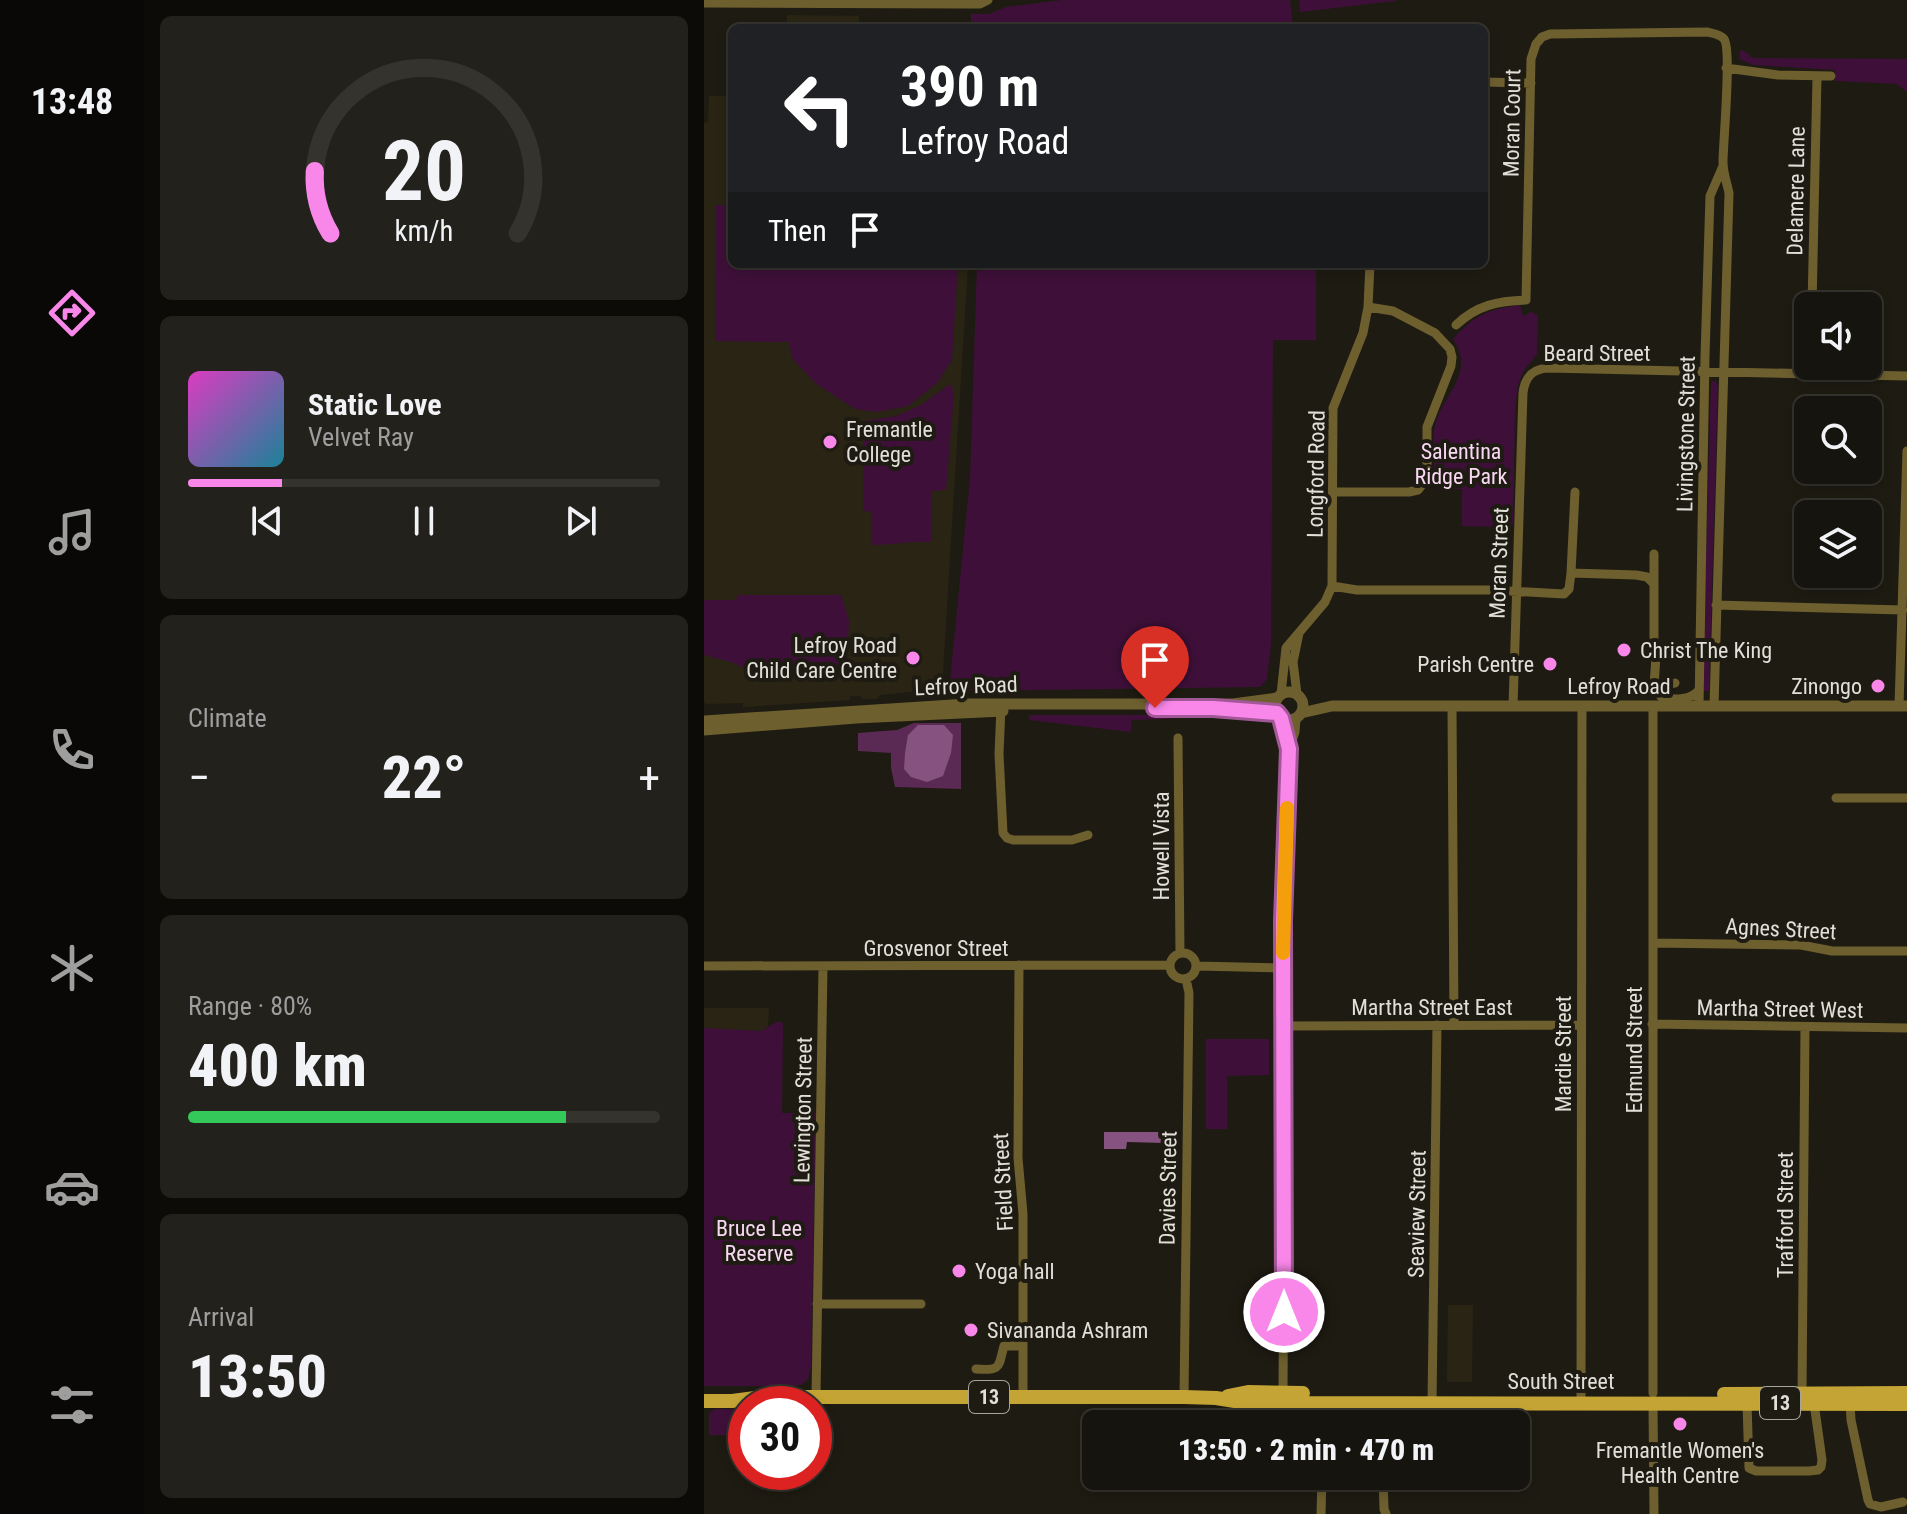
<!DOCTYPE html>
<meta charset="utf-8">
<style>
:root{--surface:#16140e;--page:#23211c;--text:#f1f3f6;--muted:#9e9e9e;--line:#35332e;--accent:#f987e9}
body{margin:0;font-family:"Roboto Condensed",sans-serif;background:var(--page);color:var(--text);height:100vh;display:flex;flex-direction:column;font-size:30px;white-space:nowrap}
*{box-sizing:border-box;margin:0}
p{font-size:26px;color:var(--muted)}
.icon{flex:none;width:44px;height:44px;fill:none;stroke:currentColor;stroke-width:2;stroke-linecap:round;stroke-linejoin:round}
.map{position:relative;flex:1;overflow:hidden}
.panel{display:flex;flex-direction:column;gap:16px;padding:16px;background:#0c0b08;width:560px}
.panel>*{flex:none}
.banner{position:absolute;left:24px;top:24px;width:760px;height:244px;border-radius:12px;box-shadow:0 4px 12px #0003,0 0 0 2px var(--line);background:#202124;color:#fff;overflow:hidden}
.buttons{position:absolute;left:1090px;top:292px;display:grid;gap:16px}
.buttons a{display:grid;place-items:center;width:88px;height:88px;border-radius:12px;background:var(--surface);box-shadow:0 4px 12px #0003,0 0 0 2px var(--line);font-size:40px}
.speed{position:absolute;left:24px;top:1386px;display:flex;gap:16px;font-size:40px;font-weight:700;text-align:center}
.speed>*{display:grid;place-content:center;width:104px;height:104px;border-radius:50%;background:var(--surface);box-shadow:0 4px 12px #0003,0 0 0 2px var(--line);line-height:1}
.speed .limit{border:12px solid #d22;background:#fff;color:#111}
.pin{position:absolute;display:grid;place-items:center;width:68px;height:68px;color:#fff;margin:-82px -34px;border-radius:50% 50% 50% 0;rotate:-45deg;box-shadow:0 0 8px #0007}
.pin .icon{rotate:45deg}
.me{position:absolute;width:88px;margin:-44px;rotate:0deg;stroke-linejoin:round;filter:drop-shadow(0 0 6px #0008)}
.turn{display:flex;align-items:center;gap:28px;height:168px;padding:0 40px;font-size:36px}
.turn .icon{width:104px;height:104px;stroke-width:2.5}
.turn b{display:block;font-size:56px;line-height:68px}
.then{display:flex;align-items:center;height:76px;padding:0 40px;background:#0003;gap:16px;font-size:30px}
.big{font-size:60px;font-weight:800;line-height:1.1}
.panel .widget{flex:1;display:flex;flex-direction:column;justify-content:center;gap:12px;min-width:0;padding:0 28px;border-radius:12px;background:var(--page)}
.panel .dial{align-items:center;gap:0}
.dial svg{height:208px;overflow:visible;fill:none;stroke:var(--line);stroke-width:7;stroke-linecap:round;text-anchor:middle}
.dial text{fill:var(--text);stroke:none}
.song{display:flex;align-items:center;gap:24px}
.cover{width:96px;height:96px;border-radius:12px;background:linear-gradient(135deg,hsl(310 70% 55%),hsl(190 70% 35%))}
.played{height:8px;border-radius:4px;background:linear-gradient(90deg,var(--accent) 20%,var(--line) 20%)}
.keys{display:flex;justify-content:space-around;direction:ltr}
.heat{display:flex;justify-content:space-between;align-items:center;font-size:44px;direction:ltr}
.charge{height:12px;border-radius:6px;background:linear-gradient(90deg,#34c759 80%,var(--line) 0)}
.trip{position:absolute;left:378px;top:1410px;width:448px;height:80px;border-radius:12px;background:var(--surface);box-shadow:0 4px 12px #0003,0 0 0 2px var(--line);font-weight:800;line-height:80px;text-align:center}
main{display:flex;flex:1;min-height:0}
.tab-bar{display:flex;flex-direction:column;width:144px;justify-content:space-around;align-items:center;background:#090806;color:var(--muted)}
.tab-bar .icon{width:56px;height:56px}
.tab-bar .current{color:var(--accent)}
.tab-bar b{font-size:36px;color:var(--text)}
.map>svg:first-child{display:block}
</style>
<main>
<nav class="tab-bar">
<b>13:48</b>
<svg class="icon current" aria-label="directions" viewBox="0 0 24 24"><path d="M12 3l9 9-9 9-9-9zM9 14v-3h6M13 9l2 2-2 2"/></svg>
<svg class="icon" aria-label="music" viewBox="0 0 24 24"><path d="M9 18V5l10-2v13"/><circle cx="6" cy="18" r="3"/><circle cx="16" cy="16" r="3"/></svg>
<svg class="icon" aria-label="phone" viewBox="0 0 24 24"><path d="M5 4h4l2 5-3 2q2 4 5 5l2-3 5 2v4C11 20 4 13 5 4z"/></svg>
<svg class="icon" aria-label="climate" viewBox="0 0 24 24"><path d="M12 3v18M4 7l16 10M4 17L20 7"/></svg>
<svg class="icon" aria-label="car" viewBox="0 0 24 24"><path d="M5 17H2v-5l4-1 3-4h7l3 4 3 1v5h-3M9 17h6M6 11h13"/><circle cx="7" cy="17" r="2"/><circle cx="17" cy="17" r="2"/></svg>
<svg class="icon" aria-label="filters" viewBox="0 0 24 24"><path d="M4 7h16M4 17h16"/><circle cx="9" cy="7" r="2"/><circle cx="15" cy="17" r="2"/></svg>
</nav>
<section class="panel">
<div class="widget dial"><svg viewBox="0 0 100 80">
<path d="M14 69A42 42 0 1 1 86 69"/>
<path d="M14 69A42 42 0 0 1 8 45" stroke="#f987e9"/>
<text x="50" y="56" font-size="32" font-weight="700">20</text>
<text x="50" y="72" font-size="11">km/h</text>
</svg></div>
<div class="widget">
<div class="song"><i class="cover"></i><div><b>Static Love</b><p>Velvet Ray</p></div></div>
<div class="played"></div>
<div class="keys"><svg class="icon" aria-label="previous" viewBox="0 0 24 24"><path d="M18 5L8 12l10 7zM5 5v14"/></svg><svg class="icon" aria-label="pause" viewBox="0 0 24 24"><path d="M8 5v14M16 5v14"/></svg><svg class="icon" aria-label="next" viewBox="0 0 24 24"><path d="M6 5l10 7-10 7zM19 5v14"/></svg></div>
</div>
<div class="widget"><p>Climate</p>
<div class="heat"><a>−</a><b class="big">22°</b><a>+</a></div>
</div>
<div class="widget"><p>Range · 80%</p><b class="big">400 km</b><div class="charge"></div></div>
<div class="widget"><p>Arrival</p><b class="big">13:50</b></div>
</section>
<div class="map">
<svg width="1203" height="1514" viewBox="0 0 1203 1514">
<rect width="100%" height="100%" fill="#1e1b12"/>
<!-- built -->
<path fill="#292414" d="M 83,15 L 155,16 L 155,28 L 83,28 Z
M 5,96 L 28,96 L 28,264 L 264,264 L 238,689 L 176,695 L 173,699 L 158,699 L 157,696 L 146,696 L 146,700 L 39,707 L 39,703 L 2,704 L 0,702 L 0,123 L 4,122 Z
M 0,1008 L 65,1008 L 63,1052 L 0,1059 Z
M 744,1305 L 769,1305 L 768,1382 L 743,1382 Z"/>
<!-- green -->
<path fill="#3e1039" d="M 358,0 L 586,0 L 589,28 L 267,28 L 267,14 L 285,14 L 302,7 Z
M 595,0 L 691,0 L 691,1 L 596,12 Z
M 1039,50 L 1049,58 L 1203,59 L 1203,92 L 1193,84 L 1131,81 L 1131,70 L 1049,65 L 1036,59 L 1035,52 Z
M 12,205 L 28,205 L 28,264 L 254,264 L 248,360 L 233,383 L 204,406 L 173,412 L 151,409 L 111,383 L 88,358 L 85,342 L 11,341 Z
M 273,264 L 612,264 L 612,340 L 569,340 L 567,645 L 563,679 L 556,687 L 245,691 L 266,479 Z
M 816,305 L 819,316 L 827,312 L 834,315 L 833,354 L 819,372 L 814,385 L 811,408 L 809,525 L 797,520 L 793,527 L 758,526 L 758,489 L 731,488 C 731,471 727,441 731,425 C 740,392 772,374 749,339 C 772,314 783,310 816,305 Z
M 1011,380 L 1014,386 L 1005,691 L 1000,691 L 999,658 L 1007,383 Z
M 246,384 L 250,393 L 242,490 L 228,491 L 228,542 C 207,541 188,545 167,545 L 167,512 L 159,511 L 159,421 L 192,416 L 217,405 Z
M 34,595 L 137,595 L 145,620 L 143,665 L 58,676 L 27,662 L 0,655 L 0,600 L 32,600 Z
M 325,715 L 497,715 L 462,719 L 427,720 L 427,732 L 325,720 Z
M 72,1022 L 78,1022 L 79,1025 L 78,1113 L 112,1113 L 107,1367 L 104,1379 L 97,1385 L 88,1386 L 0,1386 L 0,1028 L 57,1031 Z
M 502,1039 L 565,1039 L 565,1075 L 523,1076 L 523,1129 L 502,1129 Z
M 11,1409 L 42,1409 L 42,1436 L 5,1435 L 5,1413 Z"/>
<!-- forest -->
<path fill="#5b2a54" d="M 210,723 L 257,723 L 257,789 L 191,787 L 187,768 L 187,753 L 154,751 L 154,733 L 193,730 Z"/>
<!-- water -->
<path fill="#86527f" d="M 214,725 L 240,725 L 249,735 L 247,753 L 239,776 L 223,782 L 207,777 L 200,769 L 201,753 L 204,735 Z
M 400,1132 L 460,1132 L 460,1143 L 423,1142 L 422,1149 L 400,1149 Z"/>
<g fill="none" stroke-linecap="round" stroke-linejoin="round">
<!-- minor -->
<path stroke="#6e5f2f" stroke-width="9" d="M 0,3 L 261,4 L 276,4 L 284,0
M 1022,68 L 1074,75 L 1127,76
M 780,82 L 827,83
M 1108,306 L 1113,77
M 752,325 C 773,305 794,301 822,300 L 827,59 L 832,44 L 838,37 L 846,34 L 1003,32 C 1008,33 1016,34 1020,39 C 1028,49 1019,143 1019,162 C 1019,173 1023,183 1025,193 L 1010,706
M 629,492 L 705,492 L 714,490 L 721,481 L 723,470 L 723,427 L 747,366 L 748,357 L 746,349 L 731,333 L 689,311 L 664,307
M 871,492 L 867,573 L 932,575 L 943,577 L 950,584 L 950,644 L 952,656 L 950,686
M 950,583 L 950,554
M 628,586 L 653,590 L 787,590 L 860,594 L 865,589 L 867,573
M 1012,605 L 1199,610
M 971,683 L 957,687 L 955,693 L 957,697 C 969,700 986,701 995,690
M 577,694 L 582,648 L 621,602 L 628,586 L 629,408 L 659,333 L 664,307 L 666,264
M 593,694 L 589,662 L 595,633
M 748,706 L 750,1025
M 809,706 L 819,393 C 821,377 828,369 844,368 L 1203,376
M 995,706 L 1001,356 L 1006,196 L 1019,166
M 1195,706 L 1203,451
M 297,707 L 295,754 L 299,833 L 303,838 L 309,840 L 368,840 L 384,835
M 577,718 L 585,749
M 474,738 L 476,953
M 1132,798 L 1203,798
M 949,943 L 1097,945 L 1128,951 L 1203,951
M466 966a13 13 0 1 1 26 0a13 13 0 1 1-26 0Z
M 315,965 L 314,1158 L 319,1214 L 319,1397
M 0,966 L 465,965
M 493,966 L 579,968
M 948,1024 L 1203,1028
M 581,1026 L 877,1025
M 113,1304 L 217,1304
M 272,1369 C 298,1371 294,1367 300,1346 L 319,1346
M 949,1393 L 949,706
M 579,1396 L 581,1026 L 579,921 L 585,749 L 591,732 L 592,719
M 1098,1396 L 1101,1027
M 112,1397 L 119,966
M 480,1397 L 485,993 L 482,979
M 617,1402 L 617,1424
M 676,1402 L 679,1424
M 728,1403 L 733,1025
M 877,1403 L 878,706
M 949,1403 L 950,1514
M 1043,1403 L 1045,1468 L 1052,1471 L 1105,1471 L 1114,1470 L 1117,1467 L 1118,1460 L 1110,1403
M 1146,1403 L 1147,1420 L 1164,1500 L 1166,1504 L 1177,1507 L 1199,1502
M 679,1476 L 680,1509 L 682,1514
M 617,1514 L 618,1476"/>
<!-- tertiary -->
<path stroke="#6e5f2f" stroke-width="11" d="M571 706a14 14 0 1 1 28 0a14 14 0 1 1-28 0Z
M 536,709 L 573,713
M 597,713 L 628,706 L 1203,706
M 0,721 L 264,704 L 529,704 L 573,698
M 0,730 L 152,718 L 299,711"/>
<!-- primary -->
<path stroke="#c4a434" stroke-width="14" d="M 1020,1394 L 1203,1393
M 524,1396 L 544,1392 L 599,1393
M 0,1401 L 28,1401 L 59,1397 L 480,1397 L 512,1398 L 543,1403 L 1203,1404"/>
</g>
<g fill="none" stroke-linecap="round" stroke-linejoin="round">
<!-- route casing -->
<g stroke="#a25897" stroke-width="20">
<path id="route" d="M 451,708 L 509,708 L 573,713 L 577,718 L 585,749 L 579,921 L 580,1312"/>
</g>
<!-- route -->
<use href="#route" stroke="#f987e9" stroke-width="14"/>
<!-- slow -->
<path stroke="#f59e0b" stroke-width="14" d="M 579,953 L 583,808"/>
</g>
<!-- markers -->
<g fill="#f987e9" stroke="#1e1b12" stroke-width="3">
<circle cx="126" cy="442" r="8"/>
<circle cx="920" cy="650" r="8"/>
<circle cx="209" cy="658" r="8"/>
<circle cx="846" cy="664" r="8"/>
<circle cx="1174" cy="686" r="8"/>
<circle cx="255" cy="1271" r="8"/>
<circle cx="267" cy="1330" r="8"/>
<circle cx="976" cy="1424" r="8"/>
</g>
<g text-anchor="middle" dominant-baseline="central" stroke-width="8" stroke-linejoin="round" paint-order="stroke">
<!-- shield labels -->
<g fill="#1e1b12" stroke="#a6a49d" stroke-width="2">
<rect x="265" y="1381" width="40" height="32" rx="6"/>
<rect x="1056" y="1387" width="40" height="32" rx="6"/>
</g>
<g font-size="20" font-weight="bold" fill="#e1dfd8">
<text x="285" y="1397">13</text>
<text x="1076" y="1403">13</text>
</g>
<!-- street labels -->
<g font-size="22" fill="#e1dfd8" stroke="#1e1b12">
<text transform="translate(808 123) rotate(-89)">Moran Court</text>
<text transform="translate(1092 191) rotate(-89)">Delamere Lane</text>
<text x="893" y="353">Beard Street</text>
<text transform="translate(982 434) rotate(-89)">Livingstone Street</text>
<text transform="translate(612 474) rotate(-89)">Longford Road</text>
<text transform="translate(795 563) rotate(-88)">Moran Street</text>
<text transform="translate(262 686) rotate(-2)">Lefroy Road</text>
<text x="915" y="686">Lefroy Road</text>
<text transform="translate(457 846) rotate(-90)">Howell Vista</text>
<text transform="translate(1077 929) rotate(3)">Agnes Street</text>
<text x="232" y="948">Grosvenor Street</text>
<text x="728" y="1007">Martha Street East</text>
<text transform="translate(1076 1009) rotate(1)">Martha Street West</text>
<text transform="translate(930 1050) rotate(-90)">Edmund Street</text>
<text transform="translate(859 1054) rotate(-90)">Mardie Street</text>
<text transform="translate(99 1110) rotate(-89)">Lewington Street</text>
<text transform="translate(299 1182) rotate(-93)">Field Street</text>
<text transform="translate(464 1188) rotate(-89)">Davies Street</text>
<text transform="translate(713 1214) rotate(-89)">Seaview Street</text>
<text transform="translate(1081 1215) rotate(-90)">Trafford Street</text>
<text x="857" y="1381">South Street</text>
</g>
<!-- poi labels -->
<g font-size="22" fill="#e1dfd8" stroke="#1e1b12" text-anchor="start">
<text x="142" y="429">Fremantle<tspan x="142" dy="25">College</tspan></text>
<text x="193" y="645" text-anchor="end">Lefroy Road<tspan x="193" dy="25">Child Care Centre</tspan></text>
<text x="936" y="650">Christ The King</text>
<text x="830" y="664" text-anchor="end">Parish Centre</text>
<text x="1158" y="686" text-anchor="end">Zinongo</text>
<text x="271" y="1271">Yoga hall</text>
<text x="283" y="1330">Sivananda Ashram</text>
<text x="976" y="1450" text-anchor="middle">Fremantle Women's<tspan x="976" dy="25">Health Centre</tspan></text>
</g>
<!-- park labels -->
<g font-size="22" fill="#f8d8f2" stroke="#1e1b12">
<text x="757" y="451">Salentina<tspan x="757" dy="25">Ridge Park</tspan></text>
<text x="55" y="1228">Bruce Lee<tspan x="55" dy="25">Reserve</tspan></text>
</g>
</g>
</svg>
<div class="buttons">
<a><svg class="icon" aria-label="sound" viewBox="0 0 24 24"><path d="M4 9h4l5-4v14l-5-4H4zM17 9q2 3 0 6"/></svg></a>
<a><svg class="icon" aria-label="search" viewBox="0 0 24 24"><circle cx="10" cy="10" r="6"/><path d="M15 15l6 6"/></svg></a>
<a><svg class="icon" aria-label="layers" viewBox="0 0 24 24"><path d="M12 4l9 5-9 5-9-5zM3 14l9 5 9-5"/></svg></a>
</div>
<div class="speed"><div class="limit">30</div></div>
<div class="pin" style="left:451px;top:708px;background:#d93025"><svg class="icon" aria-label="arrive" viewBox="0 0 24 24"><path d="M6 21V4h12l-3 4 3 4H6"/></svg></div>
<svg class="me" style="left:580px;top:1312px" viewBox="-20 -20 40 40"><circle r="17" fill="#f987e9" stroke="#fff" stroke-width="3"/><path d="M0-11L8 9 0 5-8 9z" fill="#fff"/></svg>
<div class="trip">13:50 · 2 min · 470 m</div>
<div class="banner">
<div class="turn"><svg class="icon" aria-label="left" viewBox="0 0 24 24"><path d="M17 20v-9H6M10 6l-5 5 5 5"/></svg><div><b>390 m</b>Lefroy Road</div></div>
<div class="then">Then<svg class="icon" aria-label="arrive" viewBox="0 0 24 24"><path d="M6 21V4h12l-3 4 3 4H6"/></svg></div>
</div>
</div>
</main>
